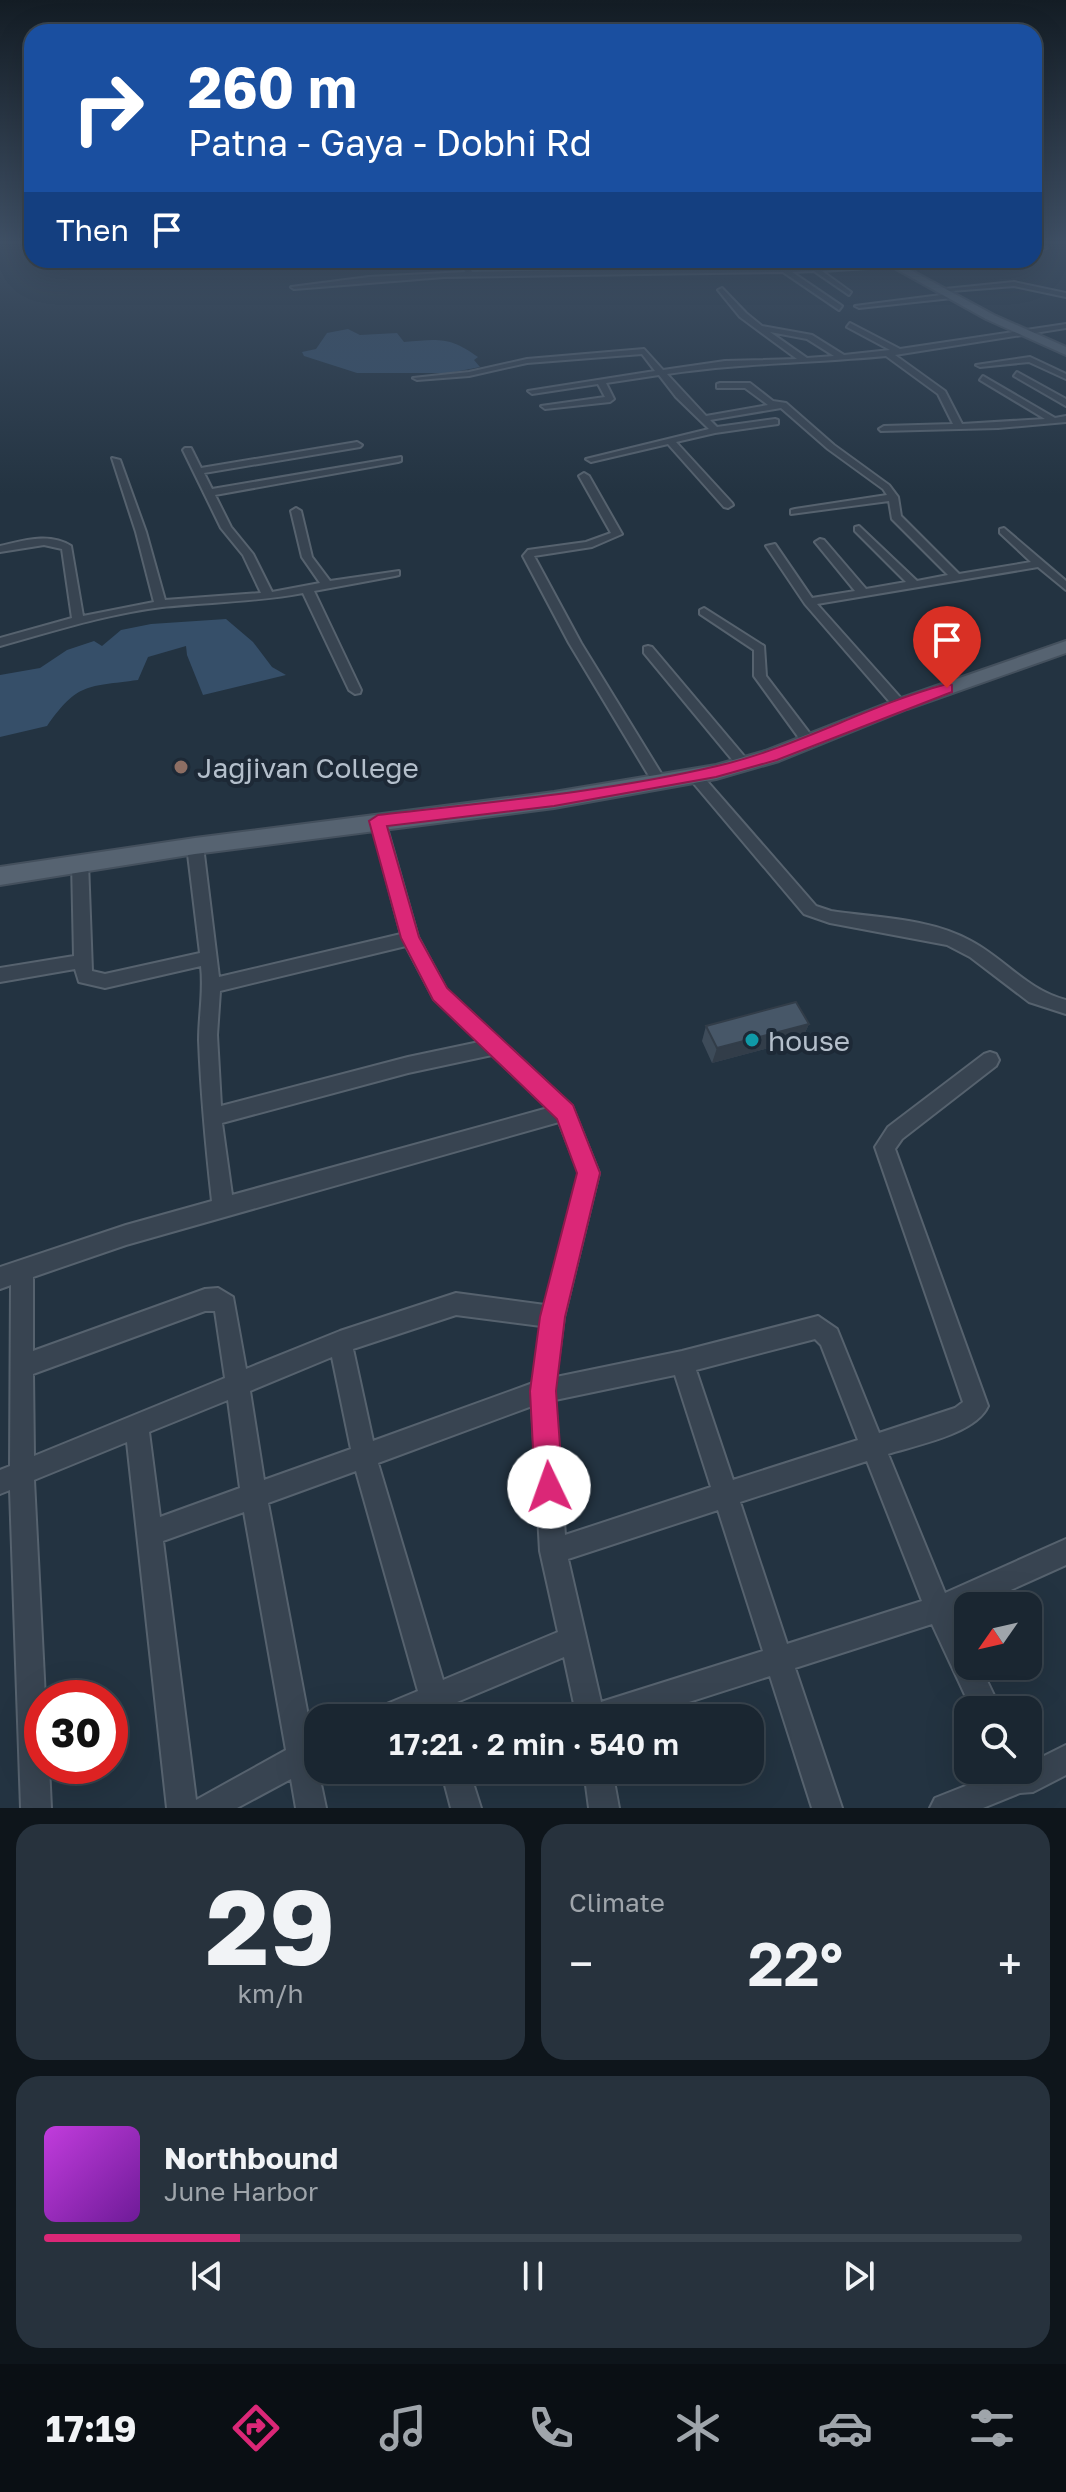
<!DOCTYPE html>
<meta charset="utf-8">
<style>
:root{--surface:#1a2631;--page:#27323d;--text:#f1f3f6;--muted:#9fa5ab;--line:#38434d;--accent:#db2777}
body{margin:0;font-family:"Golos Text",sans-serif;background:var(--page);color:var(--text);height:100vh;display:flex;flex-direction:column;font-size:30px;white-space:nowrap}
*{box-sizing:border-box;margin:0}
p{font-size:26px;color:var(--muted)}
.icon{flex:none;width:44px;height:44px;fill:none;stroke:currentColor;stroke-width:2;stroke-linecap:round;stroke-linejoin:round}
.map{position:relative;height:1808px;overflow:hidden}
.sheet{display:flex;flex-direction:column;gap:16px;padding:16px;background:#0e151b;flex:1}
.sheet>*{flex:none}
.hud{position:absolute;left:24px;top:24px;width:1018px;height:244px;border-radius:24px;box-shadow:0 8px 32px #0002,0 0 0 2px var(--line);background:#1a4fa0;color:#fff;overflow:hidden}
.needle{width:52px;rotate:236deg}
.buttons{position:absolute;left:954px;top:1592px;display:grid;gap:16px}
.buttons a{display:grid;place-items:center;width:88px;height:88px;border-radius:16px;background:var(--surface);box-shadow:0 8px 32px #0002,0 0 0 2px var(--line);font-size:40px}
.speed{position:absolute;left:24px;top:1680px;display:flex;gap:16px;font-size:40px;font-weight:700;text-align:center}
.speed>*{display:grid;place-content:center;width:104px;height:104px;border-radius:50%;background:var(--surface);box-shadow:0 8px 32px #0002,0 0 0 2px var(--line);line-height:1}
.speed .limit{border:12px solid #d22;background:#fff;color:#111}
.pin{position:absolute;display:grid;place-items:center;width:68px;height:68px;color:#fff;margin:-82px -34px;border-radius:50% 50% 50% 0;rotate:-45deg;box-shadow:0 0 8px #0007}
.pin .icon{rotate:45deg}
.me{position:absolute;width:88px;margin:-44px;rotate:357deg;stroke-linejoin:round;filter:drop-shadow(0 0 6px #0008)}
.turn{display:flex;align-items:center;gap:28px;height:168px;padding:0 32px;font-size:36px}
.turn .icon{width:104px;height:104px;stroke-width:2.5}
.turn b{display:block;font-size:56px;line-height:68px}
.then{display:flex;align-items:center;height:76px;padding:0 32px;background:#0003;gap:16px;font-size:30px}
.big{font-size:60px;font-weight:600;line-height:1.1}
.sheet .tile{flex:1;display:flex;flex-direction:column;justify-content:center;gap:12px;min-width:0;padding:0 28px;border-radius:24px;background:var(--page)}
.sheet .dial{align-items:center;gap:0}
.dial b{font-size:104px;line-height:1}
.song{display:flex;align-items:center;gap:24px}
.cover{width:96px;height:96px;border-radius:12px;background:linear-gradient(135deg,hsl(290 70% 55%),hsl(280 70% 35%))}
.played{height:8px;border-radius:4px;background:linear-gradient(90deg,var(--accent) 20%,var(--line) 20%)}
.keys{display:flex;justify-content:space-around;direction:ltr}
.heat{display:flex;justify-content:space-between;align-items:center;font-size:44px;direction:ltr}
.sheet .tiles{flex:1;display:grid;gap:16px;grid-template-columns:1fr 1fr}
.tile:last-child{grid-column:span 2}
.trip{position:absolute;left:304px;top:1704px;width:460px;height:80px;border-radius:24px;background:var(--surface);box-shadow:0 8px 32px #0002,0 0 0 2px var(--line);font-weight:600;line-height:80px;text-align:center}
.tabs{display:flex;height:128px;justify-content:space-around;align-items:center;background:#0a0f14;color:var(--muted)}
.tabs .icon{width:56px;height:56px}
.tabs .active{color:var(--accent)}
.tabs b{font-size:36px;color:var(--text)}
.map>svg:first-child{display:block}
</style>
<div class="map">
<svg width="1066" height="1808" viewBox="0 0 1066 1808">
<rect width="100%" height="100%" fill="#233341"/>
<!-- water -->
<path fill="#364f69" d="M 348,329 L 360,335 L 397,333 L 404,342 C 437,339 450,336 478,357 L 474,360 L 480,367 L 449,373 L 357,373 L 304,356 L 302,352 L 316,349 L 327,333 Z
M 226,619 L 253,642 L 272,667 L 286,675 L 203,695 L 187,655 L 186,646 L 148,657 L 138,680 C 87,687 78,682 47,726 L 0,737 L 0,675 L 40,668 L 67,650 L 94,641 L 102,646 L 121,630 L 151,624 Z"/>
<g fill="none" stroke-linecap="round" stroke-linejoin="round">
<!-- street casing -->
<g stroke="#56626e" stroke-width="4">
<path id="street" d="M 1034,240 L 1047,248 L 1034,253 L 1034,249 L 1039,248 L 1034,245 Z
M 461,260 L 467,260 L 472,272 L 896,264 L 899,266 L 822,271 L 851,292 L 849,295 L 814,271 L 792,272 L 842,306 L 839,310 L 783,272 L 444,277 L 294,289 L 291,287 L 369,277 L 465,272 Z
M 945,260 L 961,260 L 901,271 L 898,269 Z
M 1014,282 L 1066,293 L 1066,297 L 1014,286 L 939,292 L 935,290 Z
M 722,288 L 746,313 L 762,326 L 812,335 L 844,355 L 890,350 L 847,327 L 850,323 L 900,349 L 1066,324 L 1066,328 L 895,355 L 945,391 L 962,424 L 1045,419 L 980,380 L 983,376 L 1055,418 L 1066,416 L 1066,422 L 998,428 L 881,431 L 879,429 L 884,426 L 953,424 L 938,394 L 886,356 C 813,363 739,363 667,374 L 706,416 L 768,405 L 745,388 L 717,388 L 717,384 L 720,383 L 750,383 L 773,401 L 786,403 L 834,445 L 889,485 L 898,497 L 901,516 L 959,574 L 1031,562 L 1000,533 L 1000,529 L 1004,528 L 1066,581 L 1066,590 L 1038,567 L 817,604 L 907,705 L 905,708 L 895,708 L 805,604 L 766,546 L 775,544 L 812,598 L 855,591 L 815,542 L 820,539 L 824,540 L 866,589 L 906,582 L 855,531 L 855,527 L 859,526 L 917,581 L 948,575 L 892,519 L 889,501 L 791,514 L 791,510 L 795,509 L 887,495 L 883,489 L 828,449 L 781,408 L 710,420 L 717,427 L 775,419 L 778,420 L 778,424 L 715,433 L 676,442 L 732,503 L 733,505 L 728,508 L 724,507 L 668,444 L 591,462 L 586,459 L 709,429 L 676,397 L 659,375 L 606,383 L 614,399 L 610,402 L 545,409 L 541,406 L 605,397 L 598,384 L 532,394 L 528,391 L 655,371 L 642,354 L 527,363 L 469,376 L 417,380 L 413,378 L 469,372 L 527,359 L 644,349 L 663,370 L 725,361 L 797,359 L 740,317 L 718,290 ZM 770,332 L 807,339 L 834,356 L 807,358 Z
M 949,294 L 952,298 L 859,308 L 855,306 Z
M 1030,357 L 1066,374 L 1066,379 L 1029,362 L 980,367 L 976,365 Z
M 1017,372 L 1066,399 L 1066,406 L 1014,376 Z
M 357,442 L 362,445 L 360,447 L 204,473 L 212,489 L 401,457 L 401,461 L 398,462 L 215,495 L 231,527 L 253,554 L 272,592 L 320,583 L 302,557 L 291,511 L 296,508 L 301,511 L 312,557 L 330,581 L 399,571 L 399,575 L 395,576 L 314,591 L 361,690 L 360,693 L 355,694 L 349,690 L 303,593 C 256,602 209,602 162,607 C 106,614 54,631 0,646 L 0,638 L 72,618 L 62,549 L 44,545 L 0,552 L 0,546 C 23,541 49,532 71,546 L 83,616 L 154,602 L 136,532 L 112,458 L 120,460 L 146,532 L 165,600 L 261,593 L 243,555 L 221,528 L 183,450 L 185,448 L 191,448 L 201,468 Z
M 584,473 L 589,476 L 622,534 L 592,547 L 534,556 L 581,643 L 667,783 L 660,788 L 655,786 L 569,643 L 523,556 L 528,550 L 586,542 L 611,533 L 579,476 Z
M 704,608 L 764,646 L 766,676 L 814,739 L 814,745 L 804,745 L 754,676 L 754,650 L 700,614 L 700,610 Z
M 648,646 L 652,647 L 749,762 L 751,765 L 749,768 L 739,768 L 644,653 L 644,647 Z
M 695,771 L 700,773 L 816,906 L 831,911 C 876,918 930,918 971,941 C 1005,959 1027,990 1066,1000 L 1066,1014 L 1029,1002 L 970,957 L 947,945 L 830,923 L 804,914 L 690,779 L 688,776 Z
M 378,816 L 385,821 L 418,937 L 446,989 L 572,1106 L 599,1173 L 564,1317 L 556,1377 L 682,1351 L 818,1316 L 837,1329 L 879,1433 L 955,1408 L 963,1402 L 875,1147 L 888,1127 L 984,1054 L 990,1052 L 996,1054 L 999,1060 L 996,1066 L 902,1139 L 895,1149 L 988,1406 C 976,1434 916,1445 888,1454 L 945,1593 L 1066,1539 L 1066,1565 L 975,1606 L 968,1606 L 968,1609 L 955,1615 L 968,1642 L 968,1666 L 980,1666 L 1001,1710 L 972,1710 L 932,1624 L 795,1668 L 842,1808 L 812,1808 L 770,1676 L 639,1718 L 577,1718 L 564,1657 L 450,1705 L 454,1718 L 426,1718 L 425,1716 L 420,1718 L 373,1718 L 377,1708 L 418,1691 L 356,1471 L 268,1503 L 312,1737 L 318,1735 L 317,1765 L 326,1808 L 296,1808 L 291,1779 L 237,1808 L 167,1808 L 127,1442 L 34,1480 L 45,1698 L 42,1698 L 42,1766 L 49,1766 L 51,1808 L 21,1808 L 10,1490 L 0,1494 L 0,1470 L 10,1466 L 11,1285 L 0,1289 L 0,1267 L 126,1225 L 212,1201 C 206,1147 201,1094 199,1040 C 199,1015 204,991 201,966 L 105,988 L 79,982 L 75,969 L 0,982 L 0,968 L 74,956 L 72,862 L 80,856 L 88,862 L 92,971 L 105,974 L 200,953 L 187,846 L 195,840 L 203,846 L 219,977 L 401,934 L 371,821 ZM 406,946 L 434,999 L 479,1042 L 408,1057 L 221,1106 L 217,1035 L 220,991 ZM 492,1055 L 548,1108 L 232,1195 L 222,1123 L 408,1073 ZM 559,1122 L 579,1173 L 545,1305 L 456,1293 L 340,1331 L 246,1369 L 233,1297 L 218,1288 L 205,1289 L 33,1351 L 33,1277 L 126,1245 ZM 205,1311 L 215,1311 L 225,1378 L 34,1456 L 33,1374 ZM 456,1315 L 541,1326 L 533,1383 L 373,1441 L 353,1349 ZM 815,1339 L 821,1345 L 858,1440 L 733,1480 L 696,1370 ZM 332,1357 L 351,1449 L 264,1480 L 250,1391 ZM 675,1375 L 711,1487 L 565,1535 L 555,1400 ZM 228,1400 L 240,1488 L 160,1517 L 149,1432 ZM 532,1406 L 540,1551 L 558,1632 L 443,1680 L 378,1463 ZM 867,1461 L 922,1601 L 787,1644 L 740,1502 ZM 718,1510 L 763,1651 L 601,1702 L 568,1559 ZM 244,1512 L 286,1750 L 196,1800 L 163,1541 Z
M 1066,1745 L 1066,1775 L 1033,1792 L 1020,1793 L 983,1808 L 930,1808 L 935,1798 L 1006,1770 L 1028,1770 L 1028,1764 Z
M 441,1770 L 469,1770 L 481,1808 L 451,1808 Z
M 584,1770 L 612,1770 L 619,1808 L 589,1808 Z"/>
</g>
<!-- primary casing -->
<g stroke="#44505d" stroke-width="4">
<path id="primary" d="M 880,260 L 892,260 L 994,315 L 1066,347 L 1066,355 L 986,319 Z
M 1066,641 L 1066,653 L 907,709 L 779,761 L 716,779 L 554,808 L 195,854 L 0,885 L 0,867 L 195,838 L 554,792 L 716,765 L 765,751 L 893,701 Z"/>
</g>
<!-- street -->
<use href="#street" fill="#384451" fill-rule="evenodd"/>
<!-- primary -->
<use href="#primary" fill="#566371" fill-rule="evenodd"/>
</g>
<!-- wall -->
<path fill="#3d4b59" d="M 809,1024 L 802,1039 L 712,1063 L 702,1041 L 706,1026 Z"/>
<!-- shaded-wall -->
<path fill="#323d49" d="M 809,1024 L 802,1039 L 712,1063 L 717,1048 Z"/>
<!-- building -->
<path fill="#475768" stroke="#323d49" stroke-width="2" d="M 796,1002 L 809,1024 L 717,1048 L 706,1026 Z"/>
<!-- sky -->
<linearGradient id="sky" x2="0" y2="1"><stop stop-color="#131c24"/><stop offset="0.49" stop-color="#3f5065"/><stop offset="1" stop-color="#3f5065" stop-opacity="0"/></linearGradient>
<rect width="1066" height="494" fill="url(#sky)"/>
<!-- route -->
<path fill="#db2777" stroke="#8e194d" stroke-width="2" d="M 947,684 L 952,685 L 952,692 L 777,760 L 716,777 L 554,806 L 387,826 L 419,937 L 447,988 L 573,1105 L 600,1173 L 565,1317 L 556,1391 L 563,1487 L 559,1497 L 549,1501 L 539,1497 L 535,1487 L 530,1391 L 540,1317 L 577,1173 L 557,1119 L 433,1000 L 401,938 L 369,821 L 378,815 C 490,802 606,792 717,766 C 796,748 868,705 947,684 Z"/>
<!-- markers -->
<circle fill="#8d6e63" stroke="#1d2936" stroke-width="3" cx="181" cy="767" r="8"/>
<circle fill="#0f9aa8" stroke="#1d2936" stroke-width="3" cx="752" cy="1040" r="8"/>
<g text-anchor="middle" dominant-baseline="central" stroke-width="8" stroke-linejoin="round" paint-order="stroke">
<!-- poi labels -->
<g font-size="28" fill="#b4bfcb" stroke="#1d2936" text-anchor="start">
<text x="197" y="767">Jagjivan College</text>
<text x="768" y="1040">house</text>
</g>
</g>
</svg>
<div class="buttons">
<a><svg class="needle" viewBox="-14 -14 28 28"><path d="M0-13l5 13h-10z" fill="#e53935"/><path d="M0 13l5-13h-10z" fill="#9fa5ab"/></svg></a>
<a><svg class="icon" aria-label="search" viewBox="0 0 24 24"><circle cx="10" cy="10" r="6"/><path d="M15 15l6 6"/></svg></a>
</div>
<div class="speed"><div class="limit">30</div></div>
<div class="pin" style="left:947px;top:688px;background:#d93025"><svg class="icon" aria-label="arrive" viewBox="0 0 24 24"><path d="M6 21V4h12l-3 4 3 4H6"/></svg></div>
<svg class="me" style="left:549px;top:1487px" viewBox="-20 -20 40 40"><circle r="19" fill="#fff"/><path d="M0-13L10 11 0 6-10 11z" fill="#db2777"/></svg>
<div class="trip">17:21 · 2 min · 540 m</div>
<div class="hud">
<div class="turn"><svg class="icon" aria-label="right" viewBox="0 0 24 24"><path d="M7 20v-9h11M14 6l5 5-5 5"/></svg><div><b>260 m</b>Patna - Gaya - Dobhi Rd</div></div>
<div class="then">Then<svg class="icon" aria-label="arrive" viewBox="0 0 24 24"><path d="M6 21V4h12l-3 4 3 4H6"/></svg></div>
</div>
</div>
<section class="sheet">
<div class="tiles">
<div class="tile dial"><b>29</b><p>km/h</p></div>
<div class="tile"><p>Climate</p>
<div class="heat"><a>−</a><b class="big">22°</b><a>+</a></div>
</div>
<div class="tile">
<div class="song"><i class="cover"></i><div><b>Northbound</b><p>June Harbor</p></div></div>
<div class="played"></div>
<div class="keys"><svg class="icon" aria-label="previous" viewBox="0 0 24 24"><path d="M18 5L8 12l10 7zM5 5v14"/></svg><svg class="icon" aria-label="pause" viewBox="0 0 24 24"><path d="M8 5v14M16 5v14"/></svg><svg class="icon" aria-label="next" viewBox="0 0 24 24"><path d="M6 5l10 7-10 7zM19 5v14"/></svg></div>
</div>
</div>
</section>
<nav class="tabs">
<b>17:19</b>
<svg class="icon active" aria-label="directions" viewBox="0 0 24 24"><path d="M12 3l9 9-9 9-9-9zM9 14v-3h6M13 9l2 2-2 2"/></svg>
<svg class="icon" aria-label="music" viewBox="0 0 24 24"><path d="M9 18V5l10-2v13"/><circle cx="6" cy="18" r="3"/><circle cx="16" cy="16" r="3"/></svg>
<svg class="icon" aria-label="phone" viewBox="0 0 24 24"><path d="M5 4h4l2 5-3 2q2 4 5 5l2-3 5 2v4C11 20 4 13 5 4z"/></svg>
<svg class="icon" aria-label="climate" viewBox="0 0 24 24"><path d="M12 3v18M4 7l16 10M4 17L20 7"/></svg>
<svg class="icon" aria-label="car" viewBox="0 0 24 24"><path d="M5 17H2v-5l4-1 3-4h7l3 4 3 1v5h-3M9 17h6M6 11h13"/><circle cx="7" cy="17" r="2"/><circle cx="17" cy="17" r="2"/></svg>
<svg class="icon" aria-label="filters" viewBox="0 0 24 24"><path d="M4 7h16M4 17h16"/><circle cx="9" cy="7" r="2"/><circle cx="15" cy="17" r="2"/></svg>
</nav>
